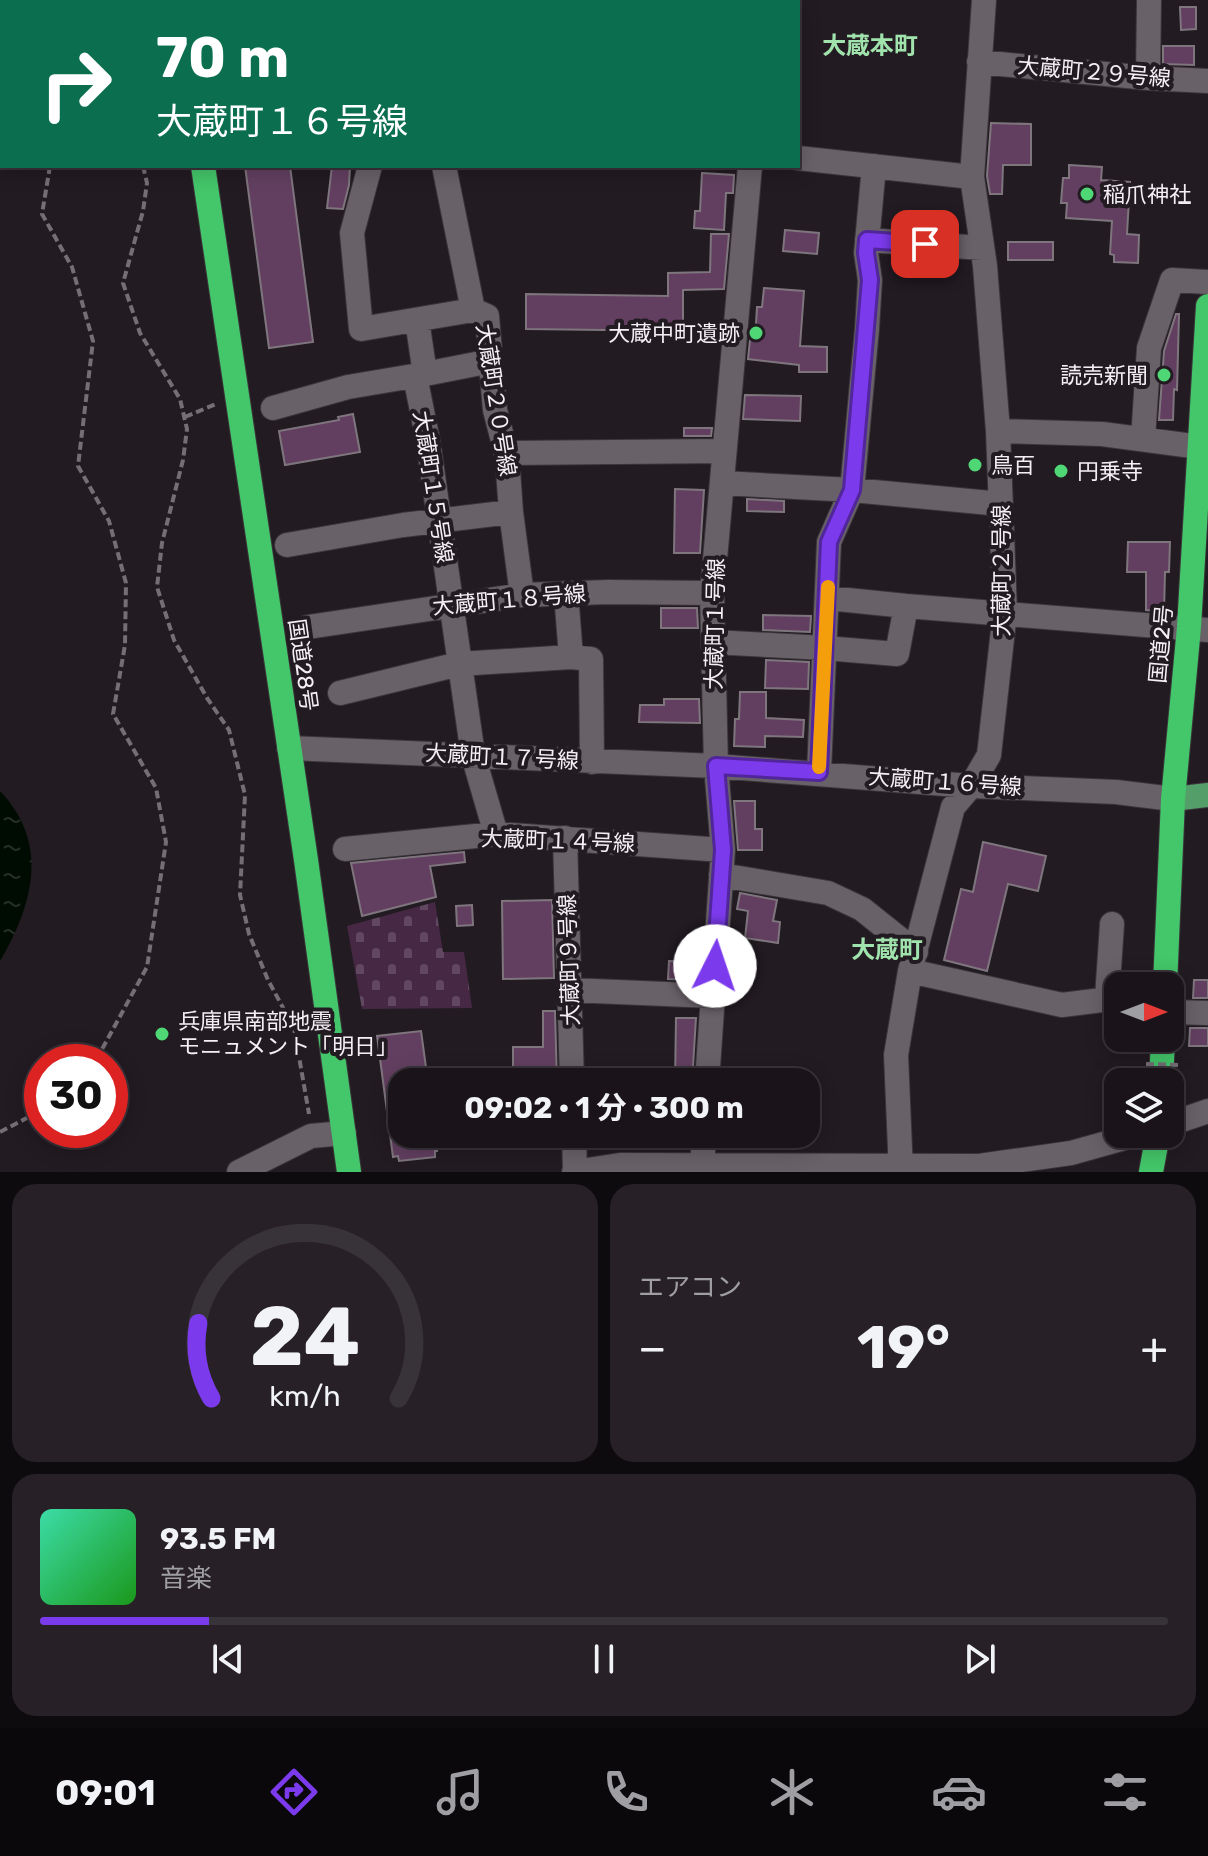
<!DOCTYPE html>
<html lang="ja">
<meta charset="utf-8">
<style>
:root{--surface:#1a141a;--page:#272127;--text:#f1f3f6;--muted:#9f9ea2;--line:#383339;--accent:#7c3aed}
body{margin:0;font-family:Rubik,"Noto Sans JP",sans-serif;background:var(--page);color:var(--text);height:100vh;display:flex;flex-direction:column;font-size:30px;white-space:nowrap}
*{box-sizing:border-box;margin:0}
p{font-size:26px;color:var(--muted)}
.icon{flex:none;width:44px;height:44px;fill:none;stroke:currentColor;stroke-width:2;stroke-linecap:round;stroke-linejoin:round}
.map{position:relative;height:1172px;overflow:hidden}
.side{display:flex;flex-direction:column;gap:12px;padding:12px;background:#0e0b0e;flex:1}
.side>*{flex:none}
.hud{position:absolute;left:0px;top:0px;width:800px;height:168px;box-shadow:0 4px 20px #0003,0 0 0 2px var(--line);background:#0b6e4f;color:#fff;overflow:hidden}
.needle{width:52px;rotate:90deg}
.controls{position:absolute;left:1104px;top:972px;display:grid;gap:16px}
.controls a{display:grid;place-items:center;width:80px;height:80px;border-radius:16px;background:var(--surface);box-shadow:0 4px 20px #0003,0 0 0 2px var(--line);font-size:40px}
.speed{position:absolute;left:24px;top:1044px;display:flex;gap:16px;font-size:40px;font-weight:700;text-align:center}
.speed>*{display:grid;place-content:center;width:104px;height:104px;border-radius:50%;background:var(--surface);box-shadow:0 4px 20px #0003,0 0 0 2px var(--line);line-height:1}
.speed .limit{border:12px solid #d22;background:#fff;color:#111}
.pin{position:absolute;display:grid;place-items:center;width:68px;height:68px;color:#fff;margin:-34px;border-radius:16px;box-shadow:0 4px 12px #0006}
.me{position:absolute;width:88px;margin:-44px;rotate:4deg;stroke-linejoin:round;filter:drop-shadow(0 0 6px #0008)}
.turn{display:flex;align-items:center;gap:28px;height:168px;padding:0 24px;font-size:36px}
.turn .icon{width:104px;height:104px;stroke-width:2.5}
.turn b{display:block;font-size:56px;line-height:68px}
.big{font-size:60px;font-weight:700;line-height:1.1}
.side .widget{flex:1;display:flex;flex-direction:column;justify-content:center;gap:12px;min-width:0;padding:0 28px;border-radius:24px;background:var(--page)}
.side .dial{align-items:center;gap:0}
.dial svg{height:208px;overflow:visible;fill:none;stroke:var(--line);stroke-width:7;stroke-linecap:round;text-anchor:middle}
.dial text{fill:var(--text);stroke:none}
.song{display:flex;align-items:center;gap:24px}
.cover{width:96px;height:96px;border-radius:12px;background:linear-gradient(135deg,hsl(160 70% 55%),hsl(120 70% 35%))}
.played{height:8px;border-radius:4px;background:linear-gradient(90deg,var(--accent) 15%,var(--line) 15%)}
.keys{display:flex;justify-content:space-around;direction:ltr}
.heat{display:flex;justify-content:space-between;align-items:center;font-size:44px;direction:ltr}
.side .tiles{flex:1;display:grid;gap:12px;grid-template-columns:1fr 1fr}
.widget:last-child{grid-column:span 2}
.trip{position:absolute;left:388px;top:1068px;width:432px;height:80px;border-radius:24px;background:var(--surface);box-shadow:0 4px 20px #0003,0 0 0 2px var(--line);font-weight:700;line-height:80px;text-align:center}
.tabs{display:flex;height:128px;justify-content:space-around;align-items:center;background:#0a080a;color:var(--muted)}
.tabs .icon{width:56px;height:56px}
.tabs .on{color:var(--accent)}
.tabs b{font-size:36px;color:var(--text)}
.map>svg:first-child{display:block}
</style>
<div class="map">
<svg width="1208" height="1172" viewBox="0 0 1208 1172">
<defs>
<pattern id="cemetery-stones" width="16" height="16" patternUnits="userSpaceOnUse" patternTransform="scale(2)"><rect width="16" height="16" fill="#462845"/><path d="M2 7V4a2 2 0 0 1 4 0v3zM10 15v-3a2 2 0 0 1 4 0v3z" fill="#614860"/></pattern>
<pattern id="water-ripples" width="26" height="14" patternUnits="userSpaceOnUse" patternTransform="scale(2)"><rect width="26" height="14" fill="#000b01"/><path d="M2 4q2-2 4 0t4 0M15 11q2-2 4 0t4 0" fill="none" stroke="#262f27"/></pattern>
</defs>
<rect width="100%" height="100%" fill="#221b22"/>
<!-- cemetery -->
<path fill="url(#cemetery-stones)" d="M 435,902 L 443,952 L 464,952 L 472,1008 L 362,1009 L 347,926 Z"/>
<!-- water -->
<path fill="url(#water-ripples)" d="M 0,791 C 50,843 33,905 0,961 Z"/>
<!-- building -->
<path fill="#623f60" stroke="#7e757d" stroke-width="2" d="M 1180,7 L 1196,7 L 1196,29 L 1181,30 Z
M 1163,46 L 1194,46 L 1194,65 L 1163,64 Z
M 991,123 L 1031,124 L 1031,165 L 1003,165 L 1002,194 L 990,194 L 987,176 Z
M 1069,165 L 1102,167 L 1101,180 L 1130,182 L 1127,234 L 1139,235 L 1138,263 L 1114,262 L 1114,255 L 1110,254 L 1112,221 L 1066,218 L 1067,203 L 1061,203 L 1063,178 L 1069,178 Z
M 245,166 L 290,166 L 313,342 L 269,348 Z
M 332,166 L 350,166 L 349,185 L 343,209 L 327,208 Z
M 702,173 L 734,175 L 733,193 L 726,193 L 724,230 L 694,228 L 695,211 L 700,211 Z
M 785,230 L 819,233 L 817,254 L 783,251 Z
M 711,234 L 729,234 L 724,289 L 683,290 L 683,331 L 526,329 L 526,294 L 668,296 L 668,273 L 710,272 Z
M 1008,242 L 1053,242 L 1053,260 L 1008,260 Z
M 764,288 L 804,291 L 800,346 L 827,347 L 827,372 L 799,372 L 799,365 L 748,359 L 750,340 L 755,340 L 757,307 L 762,307 Z
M 1176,314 L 1179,314 L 1177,390 L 1174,389 L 1173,420 L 1159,420 L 1164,351 Z
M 745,395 L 801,396 L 800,421 L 743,419 Z
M 353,414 L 360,452 L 285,465 L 279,431 L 339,420 L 338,417 Z
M 684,428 L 712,428 L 711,436 L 684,436 Z
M 675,489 L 704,490 L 700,553 L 674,553 Z
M 747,499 L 784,501 L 784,512 L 747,511 Z
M 1128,542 L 1170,542 L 1169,572 L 1165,572 L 1164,612 L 1146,610 L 1146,572 L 1127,572 Z
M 661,608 L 697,608 L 698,628 L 661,628 Z
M 763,615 L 811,616 L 810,632 L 763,630 Z
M 766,660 L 809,662 L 808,689 L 765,688 Z
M 740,692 L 766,692 L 766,718 L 804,720 L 803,737 L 765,736 L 765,747 L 734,746 L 735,719 L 739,719 Z
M 664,699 L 699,699 L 700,723 L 639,722 L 640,705 L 664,705 Z
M 734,801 L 755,801 L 755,829 L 762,829 L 762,850 L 738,850 Z
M 983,842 L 1046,856 L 1038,891 L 1008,884 L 987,971 L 944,960 L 961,889 L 973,892 Z
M 464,852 L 465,862 L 430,866 L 436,897 L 362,916 L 351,863 Z
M 740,893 L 777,900 L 773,921 L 780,922 L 778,943 L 745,938 L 748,911 L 737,909 Z
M 552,900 L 554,978 L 503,979 L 502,901 Z
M 472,905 L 473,925 L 457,926 L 456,906 Z
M 669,961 L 700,962 L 699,980 L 668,979 Z
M 1194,980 L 1208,980 L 1208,998 L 1193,998 Z
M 543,1011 L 555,1011 L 557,1082 L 546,1082 L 546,1069 L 513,1069 L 513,1047 L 543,1047 Z
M 676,1018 L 696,1018 L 692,1082 L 675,1082 Z
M 1190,1028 L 1208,1028 L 1208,1046 L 1189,1046 Z
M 421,1031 L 428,1082 L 402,1082 L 402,1134 L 435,1134 L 437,1151 L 435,1151 L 435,1157 L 399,1161 L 398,1156 L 393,1157 L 377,1036 Z"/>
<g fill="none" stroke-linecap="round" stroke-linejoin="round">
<!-- minor casing -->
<g stroke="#3a353a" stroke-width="26">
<path id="minor" d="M 424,0 L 424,2
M 601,0 L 623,2
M 769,2 L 769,0
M 979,62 L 1148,78 L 1208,81
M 1148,78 L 1149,0
M 798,158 L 972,177
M 370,166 L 352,233 L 361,329 L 473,310
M 444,166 L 473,310 L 487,316 L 495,410 L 507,456 L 511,512 L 522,595
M 867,240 L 982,248
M 425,374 L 491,361
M 415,376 L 428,441 L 473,755 L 496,834
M 273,408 L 348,387 L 425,374 L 417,320
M 998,431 L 1102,434 L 1200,447
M 1143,439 L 1149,348 L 1172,280 L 1208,282
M 506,453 L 724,451
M 722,483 L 852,490 L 1001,504
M 287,545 L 403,525 L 511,512
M 566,593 L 571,657
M 828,598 L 906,606
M 308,627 L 522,595 L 608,592 L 712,593
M 713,642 L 825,648 L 897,654 L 906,606 L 1208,630
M 340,693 L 459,664 L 571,657 L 591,659 L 592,762
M 289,748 L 716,766 L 971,786 L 1116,792 L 1173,799
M 819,772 L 829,542 L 852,490 L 867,329 L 870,280 L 866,253 L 874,166
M 565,838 L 572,1082
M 345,849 L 496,834 L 723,850
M 721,875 L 828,893 L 862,909 L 916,952
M 910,971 L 1062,1005 L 1118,998
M 570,990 L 713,996
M 1107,998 L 1112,924
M 1170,1012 L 1208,1013
M 707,1082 L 723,850 L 716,766 L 712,593 L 750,166
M 1170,1124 L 1208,1111
M 574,1134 L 575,1172
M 239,1172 L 311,1136 L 344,1133
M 574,1172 L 620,1165 L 979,1166 L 1071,1153 L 1139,1134
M 702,1172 L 704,1134
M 901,1172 L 896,1055 L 910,971 L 953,807 L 971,786 L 989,755 L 1005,612 L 998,431 L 985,266 L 972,177 L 984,0"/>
</g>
<!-- major casing -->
<g stroke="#3a353a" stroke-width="26">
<path id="major" d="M 1173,799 L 1208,795"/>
</g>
<!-- highway casing -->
<g stroke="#3a353a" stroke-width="26">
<path id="highway" d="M 184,0 L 184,2
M 203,166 L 306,860 L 349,1172
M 1165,986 L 1173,799 L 1189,627 L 1208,306
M 1161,1082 L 1163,1038
M 1151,1172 L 1158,1134"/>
</g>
<!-- path -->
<path stroke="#756f75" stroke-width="4" stroke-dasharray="8 4" stroke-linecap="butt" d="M 18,0 L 19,2
M 93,0 L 94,2
M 50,166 L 42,214 L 72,267 L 93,341 L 78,466 L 109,521 L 126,583 L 125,645 L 113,714 L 156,788 L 166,842 L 147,967 L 95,1062
M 143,166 L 147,183 L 143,211 L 123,283 L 140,333 L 180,399 L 187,429 L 183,460 L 162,543 L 157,587 L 174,640 L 207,698 L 229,730 L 245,795 L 240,895 L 249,934 L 268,980 L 294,1028 L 309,1114
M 185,417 L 216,404
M 0,1132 L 42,1110"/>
<!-- minor -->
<use href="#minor" stroke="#696168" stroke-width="24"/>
<!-- major -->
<use href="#major" stroke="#539e69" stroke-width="24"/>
<!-- highway -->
<use href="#highway" stroke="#44c66a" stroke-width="24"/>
<!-- path-bridge -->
<path stroke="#756f75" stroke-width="4" stroke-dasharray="8 4" stroke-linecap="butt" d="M 1146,1064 L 1181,1065"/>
</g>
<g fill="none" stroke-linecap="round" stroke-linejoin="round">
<!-- route casing -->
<g stroke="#51269a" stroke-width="20">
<path id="route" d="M 715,966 L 723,850 L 716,766 L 819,772 L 829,542 L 852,490 L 870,280 L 866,253 L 867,240 L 925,244"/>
</g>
<!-- route -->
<use href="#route" stroke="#7c3aed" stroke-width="14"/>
<!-- slow -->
<path stroke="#f59e0b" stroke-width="14" d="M 819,767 L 828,587"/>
</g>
<!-- markers -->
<g fill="#4fd675" stroke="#221b22" stroke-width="3">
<circle cx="1087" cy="194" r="8"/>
<circle cx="756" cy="333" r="8"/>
<circle cx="1164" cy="375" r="8"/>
<circle cx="975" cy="465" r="8"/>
<circle cx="1061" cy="471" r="8"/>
<circle cx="162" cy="1034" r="8"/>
</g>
<g text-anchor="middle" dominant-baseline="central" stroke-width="8" stroke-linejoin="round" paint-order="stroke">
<!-- street labels -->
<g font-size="22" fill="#f4eff4" stroke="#221b22">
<text transform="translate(1094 72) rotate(5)">大蔵町２９号線</text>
<text transform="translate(496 400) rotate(81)">大蔵町２０号線</text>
<text transform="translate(433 487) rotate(81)">大蔵町１５号線</text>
<text transform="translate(1001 571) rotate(-90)">大蔵町２号線</text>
<text transform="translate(509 600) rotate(-5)">大蔵町１８号線</text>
<text transform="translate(715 624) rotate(-89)">大蔵町１号線</text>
<text transform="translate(1161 644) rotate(-85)">国道2号</text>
<text transform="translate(303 665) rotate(82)">国道28号</text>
<text transform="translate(502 757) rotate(3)">大蔵町１７号線</text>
<text transform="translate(945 782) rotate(4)">大蔵町１６号線</text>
<text transform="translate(558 841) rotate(2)">大蔵町１４号線</text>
<text transform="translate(569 960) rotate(-92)">大蔵町９号線</text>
</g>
<!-- poi labels -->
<g font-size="22" fill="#f4eff4" stroke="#221b22" text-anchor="start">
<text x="1103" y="194">稲爪神社</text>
<text x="740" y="333" text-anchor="end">大蔵中町遺跡</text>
<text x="1148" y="375" text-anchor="end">読売新聞</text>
<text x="991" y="465">鳥百</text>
<text x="1077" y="471">円乗寺</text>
<text x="178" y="1021">兵庫県南部地震<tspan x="178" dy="25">モニュメント「明日」</tspan></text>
</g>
<!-- neighbourhood labels -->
<g font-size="24" font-weight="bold" fill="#a1e3ad" stroke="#221b22">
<text x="870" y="46">大蔵本町</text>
<text x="887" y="950">大蔵町</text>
</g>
</g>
</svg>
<div class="controls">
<a><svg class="needle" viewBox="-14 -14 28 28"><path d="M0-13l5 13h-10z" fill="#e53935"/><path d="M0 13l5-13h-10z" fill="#9f9ea2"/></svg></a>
<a><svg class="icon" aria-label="layers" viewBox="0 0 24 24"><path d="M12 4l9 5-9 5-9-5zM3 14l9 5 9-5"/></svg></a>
</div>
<div class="speed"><div class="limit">30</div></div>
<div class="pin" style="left:925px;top:244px;background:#d93025"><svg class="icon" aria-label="arrive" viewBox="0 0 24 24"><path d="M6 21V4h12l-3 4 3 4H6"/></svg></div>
<svg class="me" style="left:715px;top:966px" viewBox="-20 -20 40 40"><circle r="19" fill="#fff"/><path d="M0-13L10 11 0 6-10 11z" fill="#7c3aed"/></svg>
<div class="trip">09:02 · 1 分 · 300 m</div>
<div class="hud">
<div class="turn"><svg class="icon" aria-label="right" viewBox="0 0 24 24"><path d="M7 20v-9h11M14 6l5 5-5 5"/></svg><div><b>70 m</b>大蔵町１６号線</div></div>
</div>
</div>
<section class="side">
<div class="tiles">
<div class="widget dial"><svg viewBox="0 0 100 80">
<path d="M14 69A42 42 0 1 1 86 69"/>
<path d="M14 69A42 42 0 0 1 9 40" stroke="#7c3aed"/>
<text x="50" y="56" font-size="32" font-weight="700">24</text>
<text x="50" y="72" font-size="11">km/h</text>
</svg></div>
<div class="widget"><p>エアコン</p>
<div class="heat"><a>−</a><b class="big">19°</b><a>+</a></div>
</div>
<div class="widget">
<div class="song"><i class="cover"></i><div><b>93.5 FM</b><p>音楽</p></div></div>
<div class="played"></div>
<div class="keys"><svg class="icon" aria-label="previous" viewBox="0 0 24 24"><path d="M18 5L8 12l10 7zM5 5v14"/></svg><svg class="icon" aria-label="pause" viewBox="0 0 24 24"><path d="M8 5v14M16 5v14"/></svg><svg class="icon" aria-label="next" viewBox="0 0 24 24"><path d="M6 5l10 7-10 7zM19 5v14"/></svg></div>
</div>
</div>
</section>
<nav class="tabs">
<b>09:01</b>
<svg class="icon on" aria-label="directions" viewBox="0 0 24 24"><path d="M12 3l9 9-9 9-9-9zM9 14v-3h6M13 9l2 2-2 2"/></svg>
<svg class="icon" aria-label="music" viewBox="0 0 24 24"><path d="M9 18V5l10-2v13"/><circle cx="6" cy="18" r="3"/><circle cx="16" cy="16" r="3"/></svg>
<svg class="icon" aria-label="phone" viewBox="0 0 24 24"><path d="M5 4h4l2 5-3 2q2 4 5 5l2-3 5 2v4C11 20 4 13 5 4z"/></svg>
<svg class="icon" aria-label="climate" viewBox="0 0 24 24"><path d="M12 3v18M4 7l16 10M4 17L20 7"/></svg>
<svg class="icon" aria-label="car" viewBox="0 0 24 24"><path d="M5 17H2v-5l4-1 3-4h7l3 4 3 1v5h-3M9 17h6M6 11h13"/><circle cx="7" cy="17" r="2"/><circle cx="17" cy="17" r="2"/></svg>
<svg class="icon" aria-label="filters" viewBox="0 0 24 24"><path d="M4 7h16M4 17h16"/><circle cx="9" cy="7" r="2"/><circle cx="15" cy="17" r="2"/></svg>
</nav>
